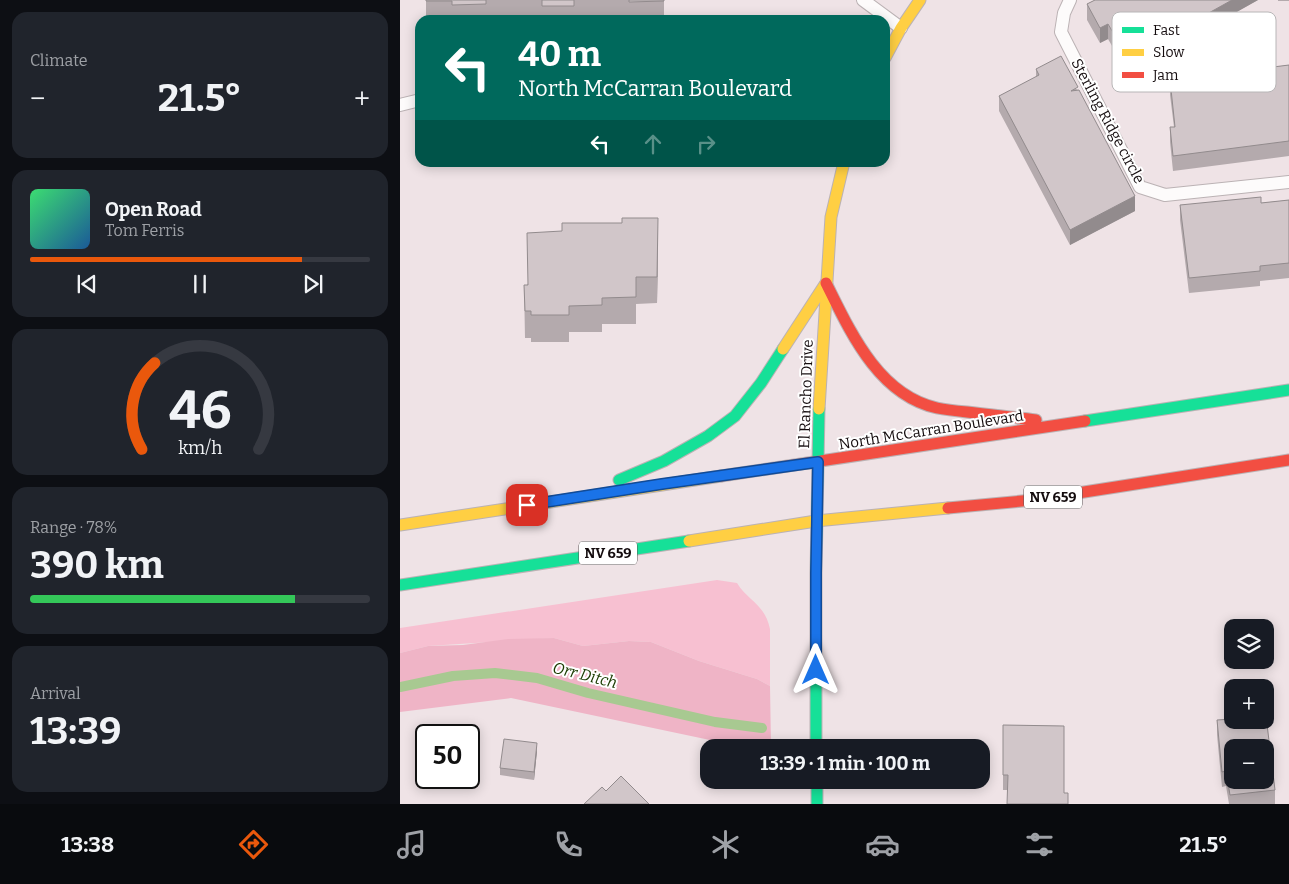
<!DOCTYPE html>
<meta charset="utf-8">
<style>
:root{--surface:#171b24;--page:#20242c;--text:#f1f3f6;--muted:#9ea1a6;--line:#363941;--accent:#ea580c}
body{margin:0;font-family:Bitter,serif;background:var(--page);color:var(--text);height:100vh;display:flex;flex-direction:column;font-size:19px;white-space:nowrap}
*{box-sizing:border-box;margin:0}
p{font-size:16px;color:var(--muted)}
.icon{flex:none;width:28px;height:28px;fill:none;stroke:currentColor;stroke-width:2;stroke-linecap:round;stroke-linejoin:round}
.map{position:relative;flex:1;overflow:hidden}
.side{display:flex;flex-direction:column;gap:12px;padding:12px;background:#0d0f14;width:400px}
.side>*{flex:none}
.top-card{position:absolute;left:15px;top:15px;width:475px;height:152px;border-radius:15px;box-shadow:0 2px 12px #0003;background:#00695c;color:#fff;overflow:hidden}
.buttons{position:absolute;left:824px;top:619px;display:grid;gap:10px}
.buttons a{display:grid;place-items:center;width:50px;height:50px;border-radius:10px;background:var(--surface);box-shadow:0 2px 12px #0003;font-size:25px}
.speed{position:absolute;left:15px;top:724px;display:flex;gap:10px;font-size:25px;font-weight:700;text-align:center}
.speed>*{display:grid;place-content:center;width:65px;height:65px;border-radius:50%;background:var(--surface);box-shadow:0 2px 12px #0003;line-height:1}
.speed .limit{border:2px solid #111;border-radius:8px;background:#fff;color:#111}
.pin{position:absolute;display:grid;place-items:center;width:42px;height:42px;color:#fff;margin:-21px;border-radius:10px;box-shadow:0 2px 8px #0006}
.me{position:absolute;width:55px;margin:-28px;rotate:0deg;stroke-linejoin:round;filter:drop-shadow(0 0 4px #0008)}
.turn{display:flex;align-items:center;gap:18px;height:105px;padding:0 20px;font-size:22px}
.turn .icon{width:65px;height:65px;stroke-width:2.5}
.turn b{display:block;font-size:35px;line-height:42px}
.lanes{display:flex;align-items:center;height:48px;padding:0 20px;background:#0003;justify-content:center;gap:25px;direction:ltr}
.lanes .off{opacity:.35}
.big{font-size:38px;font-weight:700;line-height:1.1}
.side .widget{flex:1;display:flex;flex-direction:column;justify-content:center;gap:8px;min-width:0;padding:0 18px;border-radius:15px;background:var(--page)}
.side .dial{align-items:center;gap:0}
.dial svg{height:130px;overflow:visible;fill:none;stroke:var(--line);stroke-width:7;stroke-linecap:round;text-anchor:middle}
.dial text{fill:var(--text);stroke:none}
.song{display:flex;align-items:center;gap:15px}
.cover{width:60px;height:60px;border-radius:8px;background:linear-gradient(135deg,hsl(140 70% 55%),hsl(210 70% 35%))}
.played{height:5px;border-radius:2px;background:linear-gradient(90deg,var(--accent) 80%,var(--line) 80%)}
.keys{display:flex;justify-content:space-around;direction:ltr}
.heat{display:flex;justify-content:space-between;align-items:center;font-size:28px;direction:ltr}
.charge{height:8px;border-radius:4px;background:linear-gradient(90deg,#34c759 78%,var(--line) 0)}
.trip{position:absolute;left:300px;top:739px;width:290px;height:50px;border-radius:15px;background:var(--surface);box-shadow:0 2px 12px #0003;font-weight:700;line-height:50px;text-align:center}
.tab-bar{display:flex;height:80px;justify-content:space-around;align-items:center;background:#090b0e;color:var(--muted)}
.tab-bar .icon{width:35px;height:35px}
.tab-bar .selected{color:var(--accent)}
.tab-bar b{font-size:22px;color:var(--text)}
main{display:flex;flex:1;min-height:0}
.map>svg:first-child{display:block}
</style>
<main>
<section class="side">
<div class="widget"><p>Climate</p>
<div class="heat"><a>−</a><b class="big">21.5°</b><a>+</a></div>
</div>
<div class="widget">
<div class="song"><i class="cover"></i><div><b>Open Road</b><p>Tom Ferris</p></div></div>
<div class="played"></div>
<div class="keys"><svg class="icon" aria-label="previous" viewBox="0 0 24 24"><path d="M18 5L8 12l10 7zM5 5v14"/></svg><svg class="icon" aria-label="pause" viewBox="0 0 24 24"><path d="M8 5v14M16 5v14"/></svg><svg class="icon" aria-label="next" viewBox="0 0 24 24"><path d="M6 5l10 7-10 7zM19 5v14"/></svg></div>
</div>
<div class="widget dial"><svg viewBox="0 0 100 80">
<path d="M14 69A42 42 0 1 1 86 69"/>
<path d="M14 69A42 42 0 0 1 22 16" stroke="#ea580c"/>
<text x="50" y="56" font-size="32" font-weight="700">46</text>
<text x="50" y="72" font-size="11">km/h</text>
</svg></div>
<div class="widget"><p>Range · 78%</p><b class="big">390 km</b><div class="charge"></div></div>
<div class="widget"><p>Arrival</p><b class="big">13:39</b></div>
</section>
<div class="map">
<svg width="889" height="804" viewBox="0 0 889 804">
<rect width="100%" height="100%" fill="#efe3e6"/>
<!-- green -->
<path fill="#f7c0d1" d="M 317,580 L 337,583 C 348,601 365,604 370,629 L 370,686 L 357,679 L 299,661 L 251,642 L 229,641 L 183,646 L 154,638 L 28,646 L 0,653 L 0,628 Z"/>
<!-- forest -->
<path fill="#efb4c6" d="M 154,638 L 183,646 L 229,641 L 251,642 L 299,661 L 357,679 L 370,686 L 371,747 L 343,747 L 111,698 L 0,712 L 0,653 L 28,646 L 63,645 L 108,639 Z"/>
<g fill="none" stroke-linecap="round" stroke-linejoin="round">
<!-- stream -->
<path stroke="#a8c991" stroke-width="10" d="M 0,687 L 53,676 L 95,673 L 137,678 L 188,693 L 315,722 L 362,728"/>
<!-- lane casing -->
<g stroke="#bbb2b4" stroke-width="14">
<path id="lane" d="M 463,0 L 501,28
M 670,0 L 664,13 L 661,32 L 740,187 L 765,195 L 889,182
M 0,105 L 20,100"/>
</g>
<!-- fast casing -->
<g stroke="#bbb2b4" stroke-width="13">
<path id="fast" d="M 685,421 L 889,390
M 219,480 L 264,461 L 308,436 L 335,416 L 361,383 L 383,349
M 0,585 L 289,541
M 416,748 L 416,573 L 419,409
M 417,780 L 417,804"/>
</g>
<!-- slow casing -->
<g stroke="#bbb2b4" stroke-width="13">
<path id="slow" d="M 485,58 L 501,28 L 520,0
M 383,349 L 426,283
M 419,409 L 431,217 L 444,162
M 0,525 L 321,476
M 289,541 L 416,521 L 548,508"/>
</g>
<!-- jam casing -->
<g stroke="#bbb2b4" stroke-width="13">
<path id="jam" d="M 426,283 C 450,331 478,395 537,408 C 547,410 557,411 567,412 C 590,415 613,417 636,420
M 321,476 L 685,421
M 548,508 L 633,500 L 889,460"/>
</g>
<!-- lane -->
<use href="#lane" stroke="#fdfbfb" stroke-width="12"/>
<!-- fast -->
<use href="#fast" stroke="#16e098" stroke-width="11"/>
<!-- slow -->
<use href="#slow" stroke="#ffcf43" stroke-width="11"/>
<!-- jam -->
<use href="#jam" stroke="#f24e42" stroke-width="11"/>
</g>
<!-- wall -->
<path fill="#b4aaad" d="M 26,0 L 264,0 L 264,20 L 26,20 Z
M 695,0 L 858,0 L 728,73 L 708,39 L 700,43 L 687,20 L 687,4 Z
M 878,0 L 889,0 L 889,1 L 878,1 Z
M 889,65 L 889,156 L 773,171 L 770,142 L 770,127 L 774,127 L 770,95 L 770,80 Z
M 636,69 L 678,90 L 735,211 L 670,245 L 599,111 L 599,96 L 636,77 Z
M 889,200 L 889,278 L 860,281 L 860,286 L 789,293 L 780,220 L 780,205 L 861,203 Z
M 162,231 L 258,244 L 257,303 L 236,304 L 236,324 L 202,324 L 202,332 L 169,332 L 169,342 L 131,342 L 131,338 L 125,338 L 124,285 L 127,285 Z
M 817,720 L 875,790 L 875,804 L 829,804 L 826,786 L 822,787 L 817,735 Z
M 603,725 L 664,726 L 608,790 L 603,790 Z
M 137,751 L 134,780 L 100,775 L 100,768 Z"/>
<!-- shaded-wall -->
<path fill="#928b8d" d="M 832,0 L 858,0 L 728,73 L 728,58 Z
M 708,24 L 708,39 L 700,43 L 700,28 Z
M 735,196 L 735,211 L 670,245 L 670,230 Z
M 258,218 L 258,244 L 257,303 L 257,277 Z
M 137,743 L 137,751 L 134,780 L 134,772 Z"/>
<!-- building -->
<path fill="#d1c6c9" stroke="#928b8d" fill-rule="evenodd" d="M 26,0 L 86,0 L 86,4 L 52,5 L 52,1 L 26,1 Z
M 142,0 L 174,0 L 174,6 L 142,6 Z
M 229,0 L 264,0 L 264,1 L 229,2 Z
M 695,0 L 832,0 L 728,58 L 708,24 L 700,28 L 687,4 Z
M 661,56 L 678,87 L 671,91 L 679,90 L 735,196 L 670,230 L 599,96 L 639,75 L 636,69 Z
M 889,65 L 889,141 L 773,156 L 770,127 L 775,127 L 770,80 Z
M 861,197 L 861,203 L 889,200 L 889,263 L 860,266 L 860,271 L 789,278 L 780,205 Z
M 222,218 L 258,218 L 257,277 L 236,277 L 236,297 L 202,298 L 202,305 L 169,306 L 169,315 L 131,315 L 131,311 L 125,311 L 124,285 L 128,285 L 127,233 L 162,231 L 162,223 L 222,223 Z
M 865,716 L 866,716 L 875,790 L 830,795 L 826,771 L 822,772 L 817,720 L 832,719 L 832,720 L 865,720 ZM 832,748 L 865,748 L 865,780 L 832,780 Z
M 603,725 L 664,726 L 664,793 L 668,793 L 668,804 L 607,804 L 608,775 L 603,775 Z
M 104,739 L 137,743 L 134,772 L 100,768 Z
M 221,776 L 249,804 L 184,804 L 202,787 L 206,791 Z"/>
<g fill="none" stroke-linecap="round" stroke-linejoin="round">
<!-- route casing -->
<g stroke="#114b97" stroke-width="12">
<path id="route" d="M 127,505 L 262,484 L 418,462 L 416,573 L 416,670"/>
</g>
<!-- route -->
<use href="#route" stroke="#1a73e8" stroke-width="9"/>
</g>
<g text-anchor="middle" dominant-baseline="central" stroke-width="4" stroke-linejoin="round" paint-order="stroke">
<!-- shield labels -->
<g fill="#fff" stroke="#5a5556" stroke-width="1">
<rect x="624" y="485.5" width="58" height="23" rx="4"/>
<rect x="179" y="541.5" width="58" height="23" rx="4"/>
</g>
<g font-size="14" font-weight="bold" fill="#140c0e">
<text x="653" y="497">NV 659</text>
<text x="208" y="553">NV 659</text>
</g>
<!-- street labels -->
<g font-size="15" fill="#140c0e" stroke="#fff">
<text transform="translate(708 121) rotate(62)">Sterling Ridge circle</text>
<text transform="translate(406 394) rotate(-88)">El Rancho Drive</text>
<text transform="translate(531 430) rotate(-9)">North McCarran Boulevard</text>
</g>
<!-- water labels -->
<g font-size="16" font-style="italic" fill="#1a3b00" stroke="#fff">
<text transform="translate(185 675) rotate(14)">Orr Ditch</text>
</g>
</g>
<!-- legend -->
<rect x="712" y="12" width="164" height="80" rx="8" fill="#fff" stroke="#b8b6b7" stroke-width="1"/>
<rect x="722" y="27" width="22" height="6" fill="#16e098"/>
<rect x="722" y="49" width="22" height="7" fill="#ffcf43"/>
<rect x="722" y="72" width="22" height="6" fill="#f24e42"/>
<g font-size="14" fill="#140c0e">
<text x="753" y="35">Fast</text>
<text x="753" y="57">Slow</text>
<text x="753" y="80">Jam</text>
</g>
</svg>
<div class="buttons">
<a><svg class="icon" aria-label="layers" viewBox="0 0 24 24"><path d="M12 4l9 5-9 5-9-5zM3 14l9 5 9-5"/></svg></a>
<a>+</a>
<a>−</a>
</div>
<div class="speed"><div class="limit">50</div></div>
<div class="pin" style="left:127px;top:505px;background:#d93025"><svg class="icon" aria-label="arrive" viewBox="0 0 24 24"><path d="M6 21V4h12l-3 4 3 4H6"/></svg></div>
<svg class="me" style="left:416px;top:670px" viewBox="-20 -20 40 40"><path d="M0-17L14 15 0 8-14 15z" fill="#1a73e8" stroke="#fff" stroke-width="4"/></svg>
<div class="trip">13:39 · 1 min · 100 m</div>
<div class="top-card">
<div class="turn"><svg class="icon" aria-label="left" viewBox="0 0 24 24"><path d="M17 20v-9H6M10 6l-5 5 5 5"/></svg><div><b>40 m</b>North McCarran Boulevard</div></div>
<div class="lanes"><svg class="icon" aria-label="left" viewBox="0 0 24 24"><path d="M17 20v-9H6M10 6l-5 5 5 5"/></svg><svg class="icon off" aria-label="ahead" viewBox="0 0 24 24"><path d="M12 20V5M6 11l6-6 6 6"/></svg><svg class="icon off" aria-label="right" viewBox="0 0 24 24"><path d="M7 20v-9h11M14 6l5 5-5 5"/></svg></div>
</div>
</div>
</main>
<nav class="tab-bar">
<b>13:38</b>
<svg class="icon selected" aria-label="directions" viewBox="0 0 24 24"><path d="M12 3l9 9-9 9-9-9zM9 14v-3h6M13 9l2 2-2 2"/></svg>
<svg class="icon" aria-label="music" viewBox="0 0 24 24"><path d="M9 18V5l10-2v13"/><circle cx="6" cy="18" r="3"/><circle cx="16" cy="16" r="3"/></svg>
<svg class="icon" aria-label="phone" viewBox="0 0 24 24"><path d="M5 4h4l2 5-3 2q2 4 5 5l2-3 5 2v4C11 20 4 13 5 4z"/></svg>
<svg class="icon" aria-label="climate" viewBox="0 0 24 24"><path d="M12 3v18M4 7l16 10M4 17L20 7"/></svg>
<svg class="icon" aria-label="car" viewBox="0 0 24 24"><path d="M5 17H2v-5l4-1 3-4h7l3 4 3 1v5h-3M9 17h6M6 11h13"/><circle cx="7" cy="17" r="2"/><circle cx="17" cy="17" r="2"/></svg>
<svg class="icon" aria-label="filters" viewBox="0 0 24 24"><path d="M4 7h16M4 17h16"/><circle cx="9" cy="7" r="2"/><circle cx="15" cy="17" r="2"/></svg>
<b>21.5°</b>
</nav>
